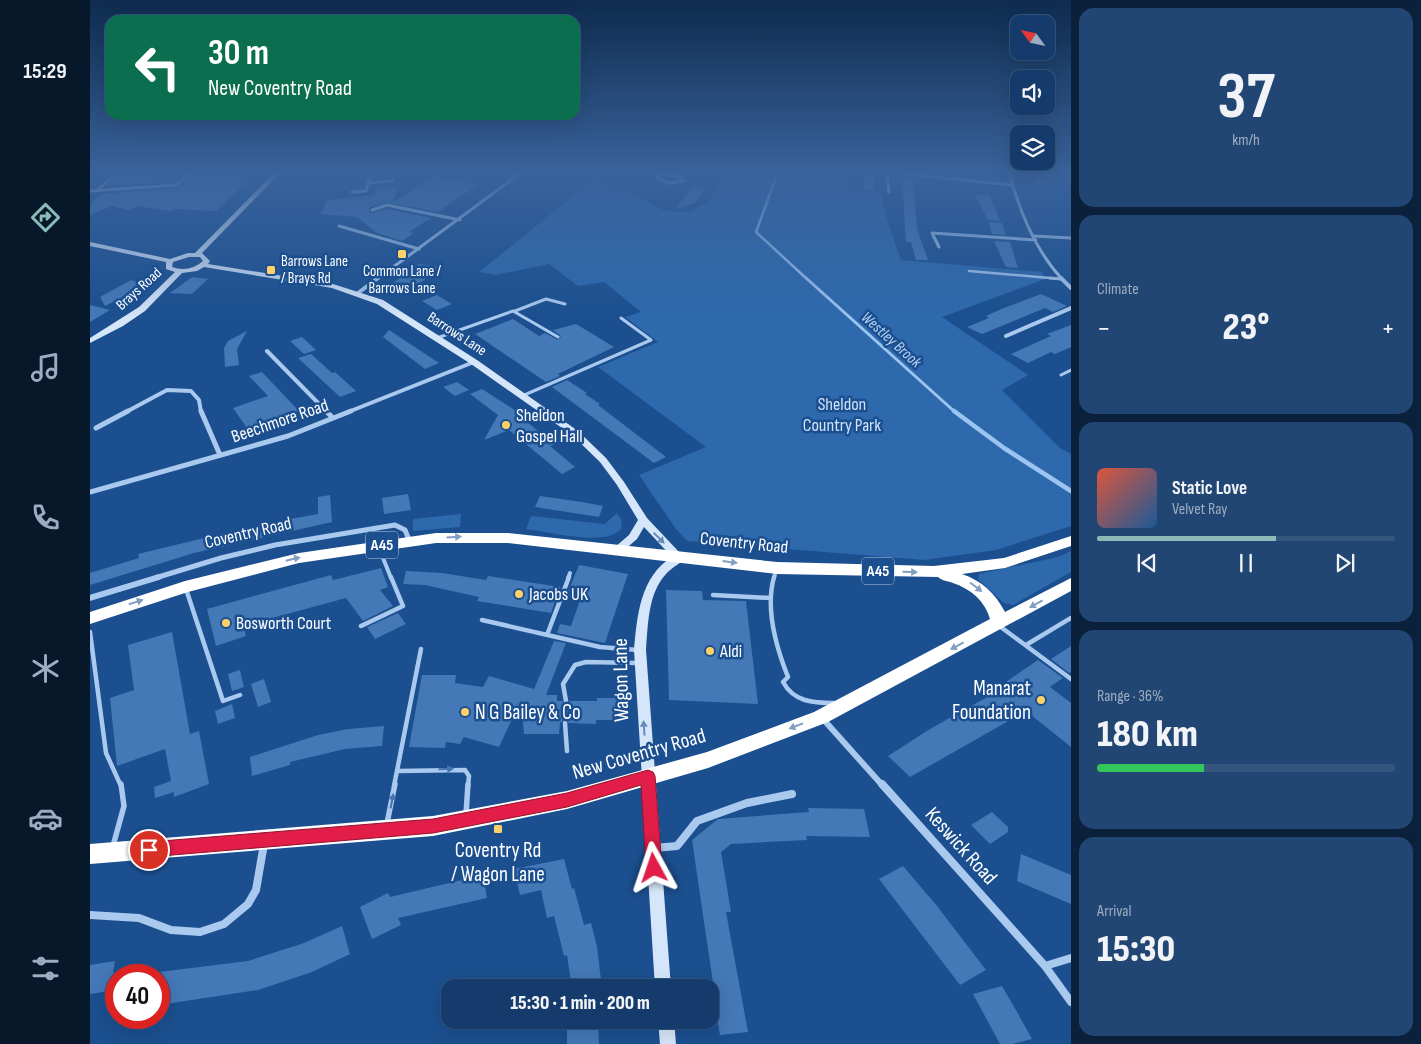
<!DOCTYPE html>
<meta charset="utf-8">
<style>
:root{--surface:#143b6b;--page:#214673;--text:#f1f3f6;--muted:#9dadc1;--line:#33557e;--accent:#8bbbb9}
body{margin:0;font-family:"Sofia Sans Condensed",sans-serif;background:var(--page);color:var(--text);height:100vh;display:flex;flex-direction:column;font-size:19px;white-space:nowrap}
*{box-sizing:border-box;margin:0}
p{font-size:16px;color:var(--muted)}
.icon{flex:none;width:28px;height:28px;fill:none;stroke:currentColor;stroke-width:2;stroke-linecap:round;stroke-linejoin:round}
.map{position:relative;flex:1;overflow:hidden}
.sheet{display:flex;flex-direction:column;gap:8px;padding:8px;background:#0b203b;width:350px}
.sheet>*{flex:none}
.top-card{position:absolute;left:15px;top:15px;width:475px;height:105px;border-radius:15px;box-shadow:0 5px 20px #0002,0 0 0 1px var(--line);background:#0b6e4f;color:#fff;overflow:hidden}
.needle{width:32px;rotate:303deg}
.tools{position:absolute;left:920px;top:15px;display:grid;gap:10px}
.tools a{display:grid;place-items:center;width:45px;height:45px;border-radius:10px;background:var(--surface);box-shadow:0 5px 20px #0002,0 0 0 1px var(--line);font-size:25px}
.speed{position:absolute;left:15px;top:964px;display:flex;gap:10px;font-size:25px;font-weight:700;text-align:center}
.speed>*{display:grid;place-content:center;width:65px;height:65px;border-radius:50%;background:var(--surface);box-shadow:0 5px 20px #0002,0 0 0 1px var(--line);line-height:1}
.speed .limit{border:8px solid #d22;background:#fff;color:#111}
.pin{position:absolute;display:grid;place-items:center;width:42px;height:42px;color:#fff;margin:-21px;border:2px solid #fff;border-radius:50%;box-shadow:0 1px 5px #0007}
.me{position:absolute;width:55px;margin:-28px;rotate:355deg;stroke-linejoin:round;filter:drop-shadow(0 0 4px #0008)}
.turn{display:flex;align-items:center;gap:18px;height:105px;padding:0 20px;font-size:22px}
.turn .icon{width:65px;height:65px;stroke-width:2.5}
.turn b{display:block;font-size:35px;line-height:42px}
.big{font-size:38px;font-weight:800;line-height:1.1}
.sheet .tile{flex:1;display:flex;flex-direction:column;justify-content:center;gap:8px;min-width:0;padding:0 18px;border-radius:15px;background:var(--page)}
.sheet .dial{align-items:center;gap:0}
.dial b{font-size:65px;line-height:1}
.song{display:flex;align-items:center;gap:15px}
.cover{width:60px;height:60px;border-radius:8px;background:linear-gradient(135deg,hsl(10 70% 55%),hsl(210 70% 35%))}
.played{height:5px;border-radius:2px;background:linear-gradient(90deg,var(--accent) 60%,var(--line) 60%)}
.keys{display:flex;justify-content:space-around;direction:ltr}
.heat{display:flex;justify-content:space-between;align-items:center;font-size:28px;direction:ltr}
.charge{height:8px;border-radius:4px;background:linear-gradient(90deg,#34c759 36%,var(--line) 0)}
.trip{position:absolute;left:351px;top:979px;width:278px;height:50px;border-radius:15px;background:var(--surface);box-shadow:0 5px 20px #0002,0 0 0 1px var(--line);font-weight:800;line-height:50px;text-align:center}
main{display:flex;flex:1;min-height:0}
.tabs{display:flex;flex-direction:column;width:90px;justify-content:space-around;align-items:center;background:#08182b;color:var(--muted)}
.tabs .icon{width:35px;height:35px}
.tabs .current{color:var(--accent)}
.tabs b{font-size:22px;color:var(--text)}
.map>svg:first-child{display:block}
</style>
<main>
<nav class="tabs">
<b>15:29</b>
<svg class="icon current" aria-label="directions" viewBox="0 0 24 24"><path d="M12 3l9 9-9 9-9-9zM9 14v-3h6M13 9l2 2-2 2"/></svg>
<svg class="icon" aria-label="music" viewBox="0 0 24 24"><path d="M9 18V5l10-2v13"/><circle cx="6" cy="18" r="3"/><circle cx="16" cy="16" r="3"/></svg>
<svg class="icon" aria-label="phone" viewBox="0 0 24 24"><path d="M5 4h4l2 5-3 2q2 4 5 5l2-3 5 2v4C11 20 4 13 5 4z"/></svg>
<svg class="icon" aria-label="climate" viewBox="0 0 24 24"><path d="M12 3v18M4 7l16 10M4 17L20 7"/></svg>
<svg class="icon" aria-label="car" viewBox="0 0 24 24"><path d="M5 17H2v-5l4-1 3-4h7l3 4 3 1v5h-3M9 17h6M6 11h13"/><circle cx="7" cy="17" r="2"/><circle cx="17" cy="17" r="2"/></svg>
<svg class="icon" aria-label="filters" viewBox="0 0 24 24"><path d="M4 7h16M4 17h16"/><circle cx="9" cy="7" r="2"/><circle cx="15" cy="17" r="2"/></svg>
</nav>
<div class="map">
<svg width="981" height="1044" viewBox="0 0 981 1044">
<rect width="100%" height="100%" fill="#1b4f8f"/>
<!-- green -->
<path fill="#2e69ad" d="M 635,172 L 758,172 L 758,190 L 791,193 L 795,214 L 811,260 L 952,272 L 955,279 L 852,317 L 938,375 L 912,390 L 970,448 L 981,454 L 981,526 L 906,550 L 834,560 L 597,541 L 586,529 L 549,475 L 616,447 L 508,367 L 568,342 L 535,317 L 551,312 L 514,282 L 488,286 L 459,264 L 406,275 L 389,272 L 502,181 L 540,193 L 575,211 L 601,212 L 620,201 Z
M 527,513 L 532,521 L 531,529 C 516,547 459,532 436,529 L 441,516 L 515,524 Z
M 371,514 L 370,527 L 323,531 L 323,519 Z
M 981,551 L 981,572 L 923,605 L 914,603 L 888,579 L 889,574 L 968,557 Z"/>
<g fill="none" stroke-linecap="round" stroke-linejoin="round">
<!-- stream-far2 -->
<path stroke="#9cc4f0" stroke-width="2.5" d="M 688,172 L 666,232 L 717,279"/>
<!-- stream-far1 -->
<path stroke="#9cc4f0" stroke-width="3" d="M 716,278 L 865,412"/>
<!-- stream -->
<path stroke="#9cc4f0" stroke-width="4.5" d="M 864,411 L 914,448 L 981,491"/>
</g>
<!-- building -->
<path fill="#4478b7" d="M 39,172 L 83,172 L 93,173 L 85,182 L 17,186 L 27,176 Z
M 115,172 L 167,172 L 126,211 L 85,209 L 81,211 L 48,206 L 38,210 L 22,206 L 0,215 L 0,206 L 10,194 L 87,188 L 102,174 L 112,174 Z
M 773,172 L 784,172 L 784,191 L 773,190 Z
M 950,172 L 962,175 L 955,185 L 942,183 Z
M 340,176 L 389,184 L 348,212 L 297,202 L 280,207 L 279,212 L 282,213 L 297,209 L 341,218 L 319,232 L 324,233 L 312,241 L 287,233 L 267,217 L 231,214 L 237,200 L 284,195 L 288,187 L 308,187 L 303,202 L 339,179 Z
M 812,177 L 823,178 L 827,229 L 838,260 L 826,260 L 821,242 L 816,242 Z
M 603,186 L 616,188 L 605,203 L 585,209 Z
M 885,195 L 900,196 L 910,221 L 898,220 Z
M 899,222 L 912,223 L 916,235 L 902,234 Z
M 904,241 L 920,242 L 928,268 L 916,267 Z
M 329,264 L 348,267 L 320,293 L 303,283 Z
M 102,277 L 118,279 L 102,294 L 80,293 Z
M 41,280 L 56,285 L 15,306 L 10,297 Z
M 951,294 L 977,306 L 963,312 L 955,308 L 892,334 L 877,327 L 899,318 L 896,316 L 909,310 Z
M 347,295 L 362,304 L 347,310 L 332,301 Z
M 0,305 L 20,310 L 0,322 Z
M 423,319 L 449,336 L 455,333 L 468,340 L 471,336 L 463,330 L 486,324 L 524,347 L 468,374 L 470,376 L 456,382 L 385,334 Z
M 981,325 L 981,347 L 965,354 L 961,352 L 938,363 L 921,354 L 961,336 L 957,334 Z
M 299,330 L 349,363 L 335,369 L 293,337 Z
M 157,331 L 147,349 L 149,365 L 135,367 L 134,348 L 138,341 Z
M 212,337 L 226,350 L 214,354 L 200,341 Z
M 221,354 L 242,373 L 245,372 L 266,391 L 250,397 L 208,358 Z
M 172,372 L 209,411 L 195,416 L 197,419 L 159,431 L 143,408 L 178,396 L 159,376 Z
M 477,380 L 497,393 L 495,394 L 510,404 L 508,405 L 576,457 L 564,463 L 462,387 Z
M 367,382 L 379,390 L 365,396 L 353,387 Z
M 392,389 L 440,420 L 437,422 L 465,444 L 460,446 L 485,467 L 472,474 L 419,430 L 394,440 L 408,415 L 380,394 Z
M 318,494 L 321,510 L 294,514 L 292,498 Z
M 240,495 L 242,522 L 104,553 L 0,585 L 0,573 L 49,558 L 48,554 L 172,524 L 228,514 L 228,497 Z
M 450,496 L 492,502 L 513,506 L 509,517 L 445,507 Z
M 489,565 L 538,574 L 515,643 L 467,633 L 470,624 L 481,626 L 490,600 L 476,597 Z
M 291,568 L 298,587 L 290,590 L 303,606 L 273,621 L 256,598 L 153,626 L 156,636 L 126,646 L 117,609 L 241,575 L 243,580 Z
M 316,571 L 352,573 L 396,580 L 398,576 L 470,587 L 461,613 L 387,601 L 389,597 L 335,585 L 313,584 Z
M 576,590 L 612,591 L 613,600 L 656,601 L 668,704 L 579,700 Z
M 308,613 L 316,624 L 285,639 L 277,627 Z
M 82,632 L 100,734 L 109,731 L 119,784 L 84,797 L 84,792 L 65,798 L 64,787 L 81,781 L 75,749 L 27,766 L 20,698 L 44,690 L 38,645 Z
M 464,641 L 476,643 L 456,695 L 467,695 L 467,701 L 472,701 L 476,705 L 480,701 L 507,701 L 507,698 L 527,698 L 527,720 L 506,720 L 506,724 L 479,723 L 474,719 L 470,723 L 469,734 L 434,734 L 431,700 L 409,747 L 374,737 L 370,744 L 356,742 L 355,748 L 319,747 L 332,675 L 366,675 L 365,683 L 393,687 L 399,676 L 444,689 Z
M 981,646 L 981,672 L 979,673 L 961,659 Z
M 948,660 L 973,678 L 960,687 L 981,703 L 981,747 L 936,711 L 820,777 L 798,756 L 840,729 L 910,690 L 907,688 Z
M 150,670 L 154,687 L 142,691 L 138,674 Z
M 174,679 L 181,702 L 168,707 L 161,684 Z
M 142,704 L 145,718 L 128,724 L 125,711 Z
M 294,726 L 292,746 L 255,749 L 200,762 L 200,765 L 162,776 L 160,757 L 228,735 L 258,729 Z
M 718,808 L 774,809 L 780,837 L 716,836 L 717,840 L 641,844 L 631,852 L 641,912 L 636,912 L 658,1032 L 630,1035 L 621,983 L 623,983 L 602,840 L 628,819 L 719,812 Z
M 902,812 L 918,827 L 918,832 L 900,844 L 881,825 Z
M 931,854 L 981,875 L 981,904 L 927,881 Z
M 474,859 L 482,889 L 484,888 L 494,925 L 501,923 L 507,947 L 512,988 L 482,988 L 477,955 L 474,956 L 464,916 L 457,918 L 451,890 L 430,895 L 424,869 Z
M 813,866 L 847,906 L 896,970 L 870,985 L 789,879 Z
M 393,875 L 397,898 L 308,918 L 311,925 L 282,939 L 270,907 L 298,893 L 300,897 Z
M 252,926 L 260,954 L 222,972 L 168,990 L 69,1005 L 69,972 L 158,961 L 214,943 Z
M 25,961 L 23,972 L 26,972 L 26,990 L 0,994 L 0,965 Z
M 912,986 L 927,1012 L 942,1039 L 922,1044 L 910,1044 L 883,994 Z
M 508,1021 L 509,1044 L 477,1044 L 477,1030 Z"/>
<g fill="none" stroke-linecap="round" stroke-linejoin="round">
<!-- lane-far4 -->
<path stroke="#a9c9ee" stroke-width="2.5" d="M 879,271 L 971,279"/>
<!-- lane-far3 -->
<path stroke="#a9c9ee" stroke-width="3" d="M 960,278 L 971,279
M 425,311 L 456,299 L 475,304
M 347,338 L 423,311 L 468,337
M 971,375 L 981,370
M 432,396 L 561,340 L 531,318"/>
<!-- lane-far2 -->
<path stroke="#a9c9ee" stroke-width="4" d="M 289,548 L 301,578
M 478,578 L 480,573
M 684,578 L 686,570"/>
<!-- lane-far1 -->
<path stroke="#a9c9ee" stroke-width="4.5" d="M 684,577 C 675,609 686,647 698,677 L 693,682 C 704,702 723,703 744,703
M 96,589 L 133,701 L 150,695
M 623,595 L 681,598
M 392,620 L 510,647 L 548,650
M 908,625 L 981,679
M 271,626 L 313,606 L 301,577
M 0,632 L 16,753 L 31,786
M 457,635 L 479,577
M 936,645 L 981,618
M 476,701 L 473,684 L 485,665 L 496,662 L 548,663
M 475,723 L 477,751
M 308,771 L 375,770 L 379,776 L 378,786
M 304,786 L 331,649"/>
<!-- lane -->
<path stroke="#a9c9ee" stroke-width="5.5" d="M 376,814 L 378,784
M 297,823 L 305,784
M 23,846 L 34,806 L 31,784"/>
<!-- street-far4 -->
<path stroke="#a9c9ee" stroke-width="3" d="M 797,172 L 922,185
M 919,172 C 929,210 945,250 972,279
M 566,173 L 592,177 L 593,181 L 579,183 L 566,177 Z
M 797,173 L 799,192
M 278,183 L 303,181
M 7,190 L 24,176
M 0,191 L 87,185 L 99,172
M 262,192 L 276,191 L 282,172
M 282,210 L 297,205 L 370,220
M 249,226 L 329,249
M 944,236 L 981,238
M 849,247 L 842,233 L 946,240
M 287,279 L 432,172"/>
<!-- street-far3 -->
<path stroke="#a9c9ee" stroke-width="4" d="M 971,278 L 981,288
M 268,293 L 288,278
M 916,336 L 981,308
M 177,351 L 237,412
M 36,412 L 77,390 L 101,391 L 109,400 L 111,412
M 258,412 L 384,362"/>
<!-- street-far2 -->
<path stroke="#a9c9ee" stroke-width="5" d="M 111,411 L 130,455
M 236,411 L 243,418
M 6,428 L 38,411
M 0,492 L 198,436 L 261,411
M 65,578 L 131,558 L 185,545 L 305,525 L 315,530 L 320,542"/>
<!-- street-far1 -->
<path stroke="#a9c9ee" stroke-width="6" d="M 0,598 L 69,577
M 733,719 L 793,786"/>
<!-- street -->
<path stroke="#a9c9ee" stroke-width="8" d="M 792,784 L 955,966 L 981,1002
M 565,848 L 587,846 L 607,821 L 657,803 L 702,794
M 0,915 L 49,918 L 81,930 L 110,932 L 134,924 L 158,904 L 166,890 L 174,844
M 955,966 L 981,958"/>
<!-- secondary -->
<path fill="#d6e6fa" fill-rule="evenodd" d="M 185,172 L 191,172 L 112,253 L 120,261 L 118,264 L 243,284 L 293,300 L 387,360 L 488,431 L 516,458 L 534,482 L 557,518 L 590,553 L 596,553 L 597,556 C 592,563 582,567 576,574 C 558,593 558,625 556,650 L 581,988 L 565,988 L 544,650 C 547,616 550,577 582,557 L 554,527 L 547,539 L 533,551 L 525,551 L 524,549 L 525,547 L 539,535 L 548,520 L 527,485 L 510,462 L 482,435 L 381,364 L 287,304 L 242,288 L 114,267 L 107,271 L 92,273 L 55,311 L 33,326 L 0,343 L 0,338 L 49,307 L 85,272 L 76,269 L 76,262 L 0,246 L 0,242 L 80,259 L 98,253 L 105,253 ZM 99,257 L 110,257 L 113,261 C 104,269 93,271 82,267 L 83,262 Z
M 568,1020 L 584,1020 L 586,1044 L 570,1044 Z"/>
<!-- highway -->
<path fill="#fff" fill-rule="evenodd" d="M 346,533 L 417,533 L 687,562 L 844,566 L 914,558 L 981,536 L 981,546 L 915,568 L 872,574 C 892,581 905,593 915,612 L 981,578 L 981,591 L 738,722 L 618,768 L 477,809 L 343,836 L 0,864 L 0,844 L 343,816 L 477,791 L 617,752 L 724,712 L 900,619 C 895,601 881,589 863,583 C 858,581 852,581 848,577 L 687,574 L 417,543 L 346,543 L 209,563 L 98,592 L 0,624 L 0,612 L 95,581 L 209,553 Z"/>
</g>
<!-- one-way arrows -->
<defs><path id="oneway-solid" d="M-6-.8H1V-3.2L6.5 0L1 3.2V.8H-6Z" transform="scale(1.25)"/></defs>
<g fill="#829ec1">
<use href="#oneway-solid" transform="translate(364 537) rotate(-3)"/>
<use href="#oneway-solid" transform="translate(203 559) rotate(-13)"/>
<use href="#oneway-solid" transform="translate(640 562) rotate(7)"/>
<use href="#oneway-solid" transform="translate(820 572) rotate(1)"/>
<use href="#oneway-solid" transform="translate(886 587) rotate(37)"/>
<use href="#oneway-solid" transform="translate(46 602) rotate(-18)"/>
<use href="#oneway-solid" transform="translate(946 604) rotate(151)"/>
<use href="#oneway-solid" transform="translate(867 646) rotate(152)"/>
<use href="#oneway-solid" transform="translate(706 726) rotate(159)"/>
</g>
<g fill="#668bba">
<use href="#oneway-solid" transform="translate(569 538) rotate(45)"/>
<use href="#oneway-solid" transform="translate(554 728) rotate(-94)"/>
</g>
<g fill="#4674ac">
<use href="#oneway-solid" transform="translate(356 769) rotate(-2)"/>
<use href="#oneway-solid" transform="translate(302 801) rotate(-79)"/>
</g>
<!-- sky -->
<linearGradient id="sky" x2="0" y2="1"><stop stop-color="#0f2b4f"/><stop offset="0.54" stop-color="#39639b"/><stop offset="1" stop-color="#39639b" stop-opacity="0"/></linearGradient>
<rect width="981" height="318" fill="url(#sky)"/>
<!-- route -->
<path fill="#e11d48" stroke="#92132f" d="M 558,770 L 563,772 L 565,776 L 572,868 L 570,874 L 564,876 L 558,874 L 556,868 L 551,785 L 477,807 L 343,833 L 59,857 L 53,855 L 51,850 L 53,844 L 59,842 L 343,819 L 477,793 Z"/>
<!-- markers -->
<g fill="#ffd166" stroke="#1b4f8f" stroke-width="2">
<rect x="307" y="249" width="10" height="10" rx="2.5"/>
<rect x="176" y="265" width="10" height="10" rx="2.5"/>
<circle cx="416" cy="425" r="5"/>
<circle cx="429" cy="594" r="5"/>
<circle cx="136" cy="623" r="5"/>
<circle cx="620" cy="651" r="5"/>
<circle cx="951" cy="700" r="5"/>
<circle cx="375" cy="712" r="5"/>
<rect x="403" y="824" width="10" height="10" rx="2.5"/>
</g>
<g text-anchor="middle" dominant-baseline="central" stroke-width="5" stroke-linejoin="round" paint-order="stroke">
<!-- far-poi labels -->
<g font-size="15" fill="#fff" stroke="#1b4f8f" text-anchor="start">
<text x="191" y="261">Barrows Lane<tspan x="191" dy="17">/ Brays Rd</tspan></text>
<text x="312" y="271" text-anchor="middle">Common Lane /<tspan x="312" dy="17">Barrows Lane</tspan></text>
</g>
<!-- far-street labels -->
<g font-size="15" fill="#fff" stroke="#1b4f8f">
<text transform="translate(49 289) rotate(-42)">Brays Road</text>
<text transform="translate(367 334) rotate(33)">Barrows Lane</text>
</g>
<!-- far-water labels -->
<g font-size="16" font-style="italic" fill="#b5d3f5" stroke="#1b4f8f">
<text transform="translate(801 340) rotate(42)">Westley Brook</text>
</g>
<!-- shield labels -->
<g fill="#1b4f8f" stroke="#bbcadd" stroke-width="1">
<rect x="276" y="531.5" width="32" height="27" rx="4"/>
<rect x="772" y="557.5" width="32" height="27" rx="4"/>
</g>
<g font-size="16" font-weight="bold" fill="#fff">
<text x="292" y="545">A45</text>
<text x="788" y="571">A45</text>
</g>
<!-- park labels -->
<g font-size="18" fill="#cfe3fa" stroke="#1b4f8f">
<text x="752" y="404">Sheldon<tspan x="752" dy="21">Country Park</tspan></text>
</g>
<!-- poi labels -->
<g font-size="18" fill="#fff" stroke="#1b4f8f" text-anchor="start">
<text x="426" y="415">Sheldon<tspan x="426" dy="21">Gospel Hall</tspan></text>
<text x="439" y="594">Jacobs UK</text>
<text x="146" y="623">Bosworth Court</text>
<text x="630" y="651">Aldi</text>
</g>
<!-- street labels -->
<g font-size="18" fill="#fff" stroke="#1b4f8f">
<text transform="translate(190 421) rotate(-19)">Beechmore Road</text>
<text transform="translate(158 533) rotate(-13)">Coventry Road</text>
<text transform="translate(654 543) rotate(6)">Coventry Road</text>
</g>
<!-- near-street labels -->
<g font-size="21" fill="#fff" stroke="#1b4f8f">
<text transform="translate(531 680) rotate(-91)">Wagon Lane</text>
<text transform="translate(549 754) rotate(-16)">New Coventry Road</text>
<text transform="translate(871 846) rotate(48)">Keswick Road</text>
</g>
<!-- near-poi labels -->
<g font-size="21" fill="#fff" stroke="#1b4f8f" text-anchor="end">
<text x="941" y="688">Manarat<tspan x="941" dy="24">Foundation</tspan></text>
<text x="385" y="712" text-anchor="start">N G Bailey &amp; Co</text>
<text x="408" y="850" text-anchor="middle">Coventry Rd<tspan x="408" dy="24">/ Wagon Lane</tspan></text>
</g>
</g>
</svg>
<div class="tools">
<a><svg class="needle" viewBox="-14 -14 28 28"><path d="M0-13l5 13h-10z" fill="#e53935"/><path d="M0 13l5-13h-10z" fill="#9dadc1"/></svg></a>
<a><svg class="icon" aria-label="sound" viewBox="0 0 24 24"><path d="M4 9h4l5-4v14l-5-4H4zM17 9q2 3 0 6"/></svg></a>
<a><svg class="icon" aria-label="layers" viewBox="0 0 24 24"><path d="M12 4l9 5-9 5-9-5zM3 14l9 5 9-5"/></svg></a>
</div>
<div class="speed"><div class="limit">40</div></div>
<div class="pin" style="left:59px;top:850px;background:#d93025"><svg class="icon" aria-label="arrive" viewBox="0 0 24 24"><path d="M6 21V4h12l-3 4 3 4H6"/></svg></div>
<svg class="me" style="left:564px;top:868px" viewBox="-20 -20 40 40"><path d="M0-17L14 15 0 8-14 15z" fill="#e11d48" stroke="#fff" stroke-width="4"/></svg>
<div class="trip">15:30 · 1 min · 200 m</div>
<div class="top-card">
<div class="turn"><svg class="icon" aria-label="left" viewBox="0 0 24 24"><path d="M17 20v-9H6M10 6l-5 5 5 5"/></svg><div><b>30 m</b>New Coventry Road</div></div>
</div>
</div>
<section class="sheet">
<div class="tile dial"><b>37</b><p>km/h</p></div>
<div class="tile"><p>Climate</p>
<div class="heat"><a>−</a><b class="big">23°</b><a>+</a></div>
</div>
<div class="tile">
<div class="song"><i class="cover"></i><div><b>Static Love</b><p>Velvet Ray</p></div></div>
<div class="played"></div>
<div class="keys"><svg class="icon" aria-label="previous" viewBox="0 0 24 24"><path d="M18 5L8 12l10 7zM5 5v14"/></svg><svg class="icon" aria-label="pause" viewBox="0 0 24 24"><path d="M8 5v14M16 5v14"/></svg><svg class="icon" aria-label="next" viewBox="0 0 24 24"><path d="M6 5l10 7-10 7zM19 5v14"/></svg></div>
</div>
<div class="tile"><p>Range · 36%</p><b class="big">180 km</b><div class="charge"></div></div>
<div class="tile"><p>Arrival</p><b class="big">15:30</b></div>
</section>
</main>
